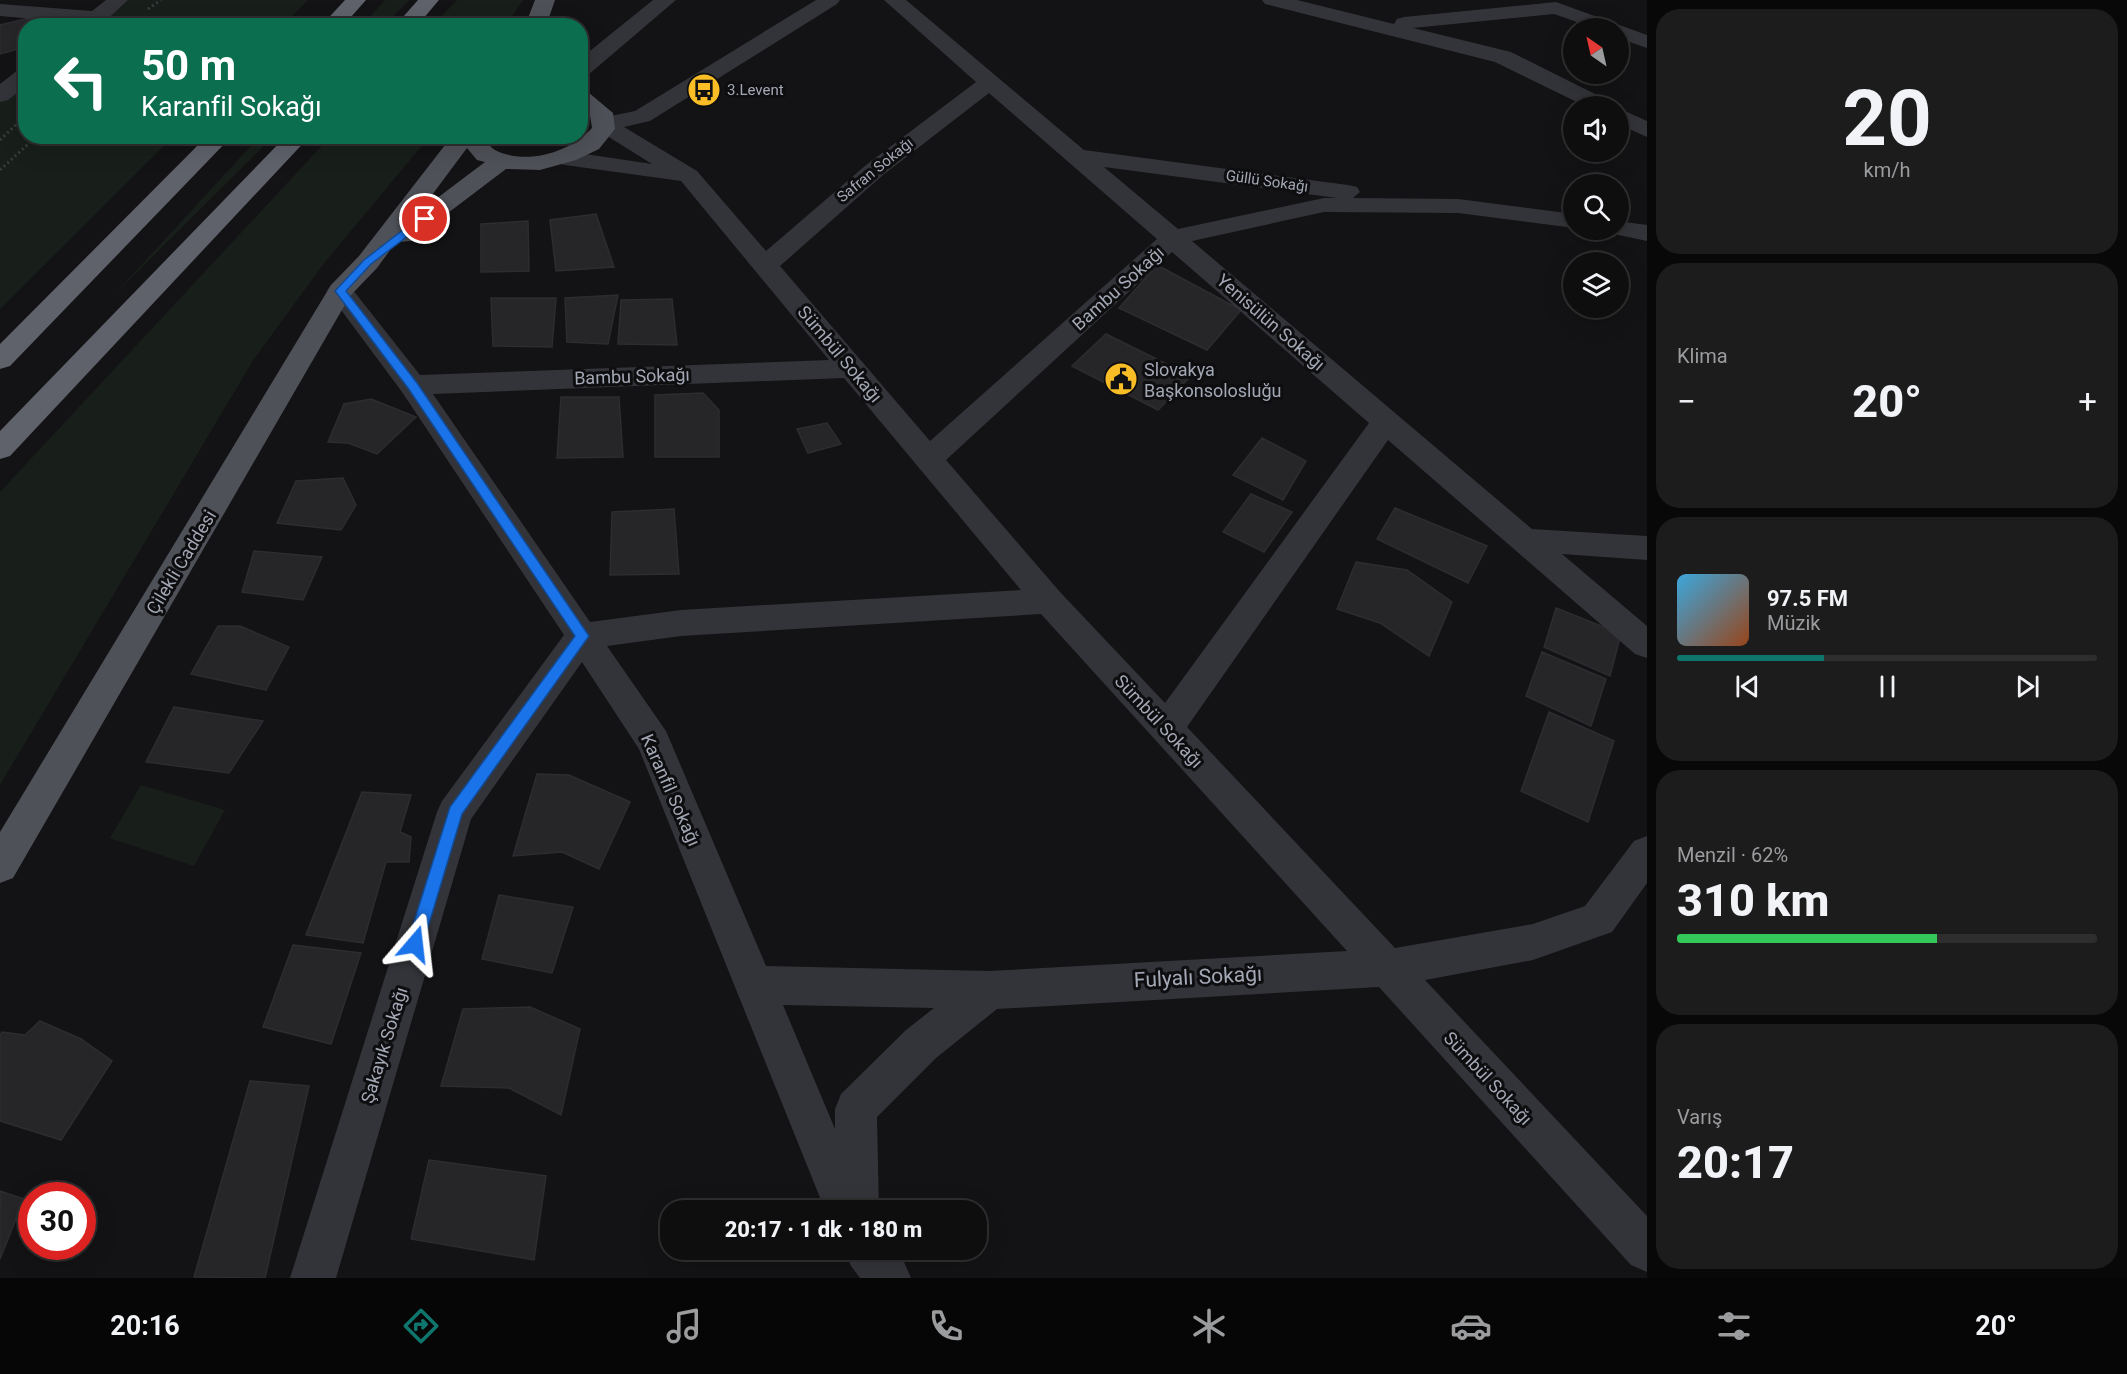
<!DOCTYPE html>
<html lang="tr">
<meta charset="utf-8">
<style>
:root{--surface:#0e0e0f;--page:#1c1c1d;--text:#f1f3f6;--muted:#9b9c9e;--line:#2e2e2f;--accent:#0f766e}
body{margin:0;font-family:Roboto,sans-serif;background:var(--page);color:var(--text);height:100vh;display:flex;flex-direction:column;font-size:22px;white-space:nowrap}
*{box-sizing:border-box;margin:0}
p{font-size:20px;color:var(--muted)}
.icon{flex:none;width:33px;height:33px;fill:none;stroke:currentColor;stroke-width:2;stroke-linecap:round;stroke-linejoin:round}
.map{position:relative;flex:1;overflow:hidden}
.details{display:flex;flex-direction:column;gap:9px;padding:9px;background:#080808;width:480px}
.details>*{flex:none}
.banner{position:absolute;left:18px;top:18px;width:570px;height:126px;border-radius:24px;box-shadow:0 6px 24px #0002,0 0 0 2px var(--line);background:#0b6e4f;color:#fff;overflow:hidden}
.needle{width:39px;rotate:326deg}
.buttons{position:absolute;left:1563px;top:18px;display:grid;gap:12px}
.buttons a{display:grid;place-items:center;width:66px;height:66px;border-radius:50%;background:var(--surface);box-shadow:0 6px 24px #0002,0 0 0 2px var(--line);font-size:30px}
.speed{position:absolute;left:18px;top:1182px;display:flex;gap:12px;font-size:30px;font-weight:700;text-align:center}
.speed>*{display:grid;place-content:center;width:78px;height:78px;border-radius:50%;background:var(--surface);box-shadow:0 6px 24px #0002,0 0 0 2px var(--line);line-height:1}
.speed .limit{border:9px solid #d22;background:#fff;color:#111}
.pin{position:absolute;display:grid;place-items:center;width:51px;height:51px;color:#fff;margin:-26px;border:3px solid #fff;border-radius:50%;box-shadow:0 2px 6px #0007}
.me{position:absolute;width:66px;margin:-33px;rotate:17deg;stroke-linejoin:round;filter:drop-shadow(0 0 4px #0008)}
.turn{display:flex;align-items:center;gap:21px;height:126px;padding:0 24px;font-size:27px}
.turn .icon{width:78px;height:78px;stroke-width:2.5}
.turn b{display:block;font-size:42px;line-height:51px}
.big{font-size:45px;font-weight:800;line-height:1.1}
.details .tile{flex:1;display:flex;flex-direction:column;justify-content:center;gap:9px;min-width:0;padding:0 21px;border-radius:24px;background:var(--page)}
.details .dial{align-items:center;gap:0}
.dial b{font-size:78px;line-height:1}
.song{display:flex;align-items:center;gap:18px}
.cover{width:72px;height:72px;border-radius:9px;background:linear-gradient(135deg,hsl(200 70% 55%),hsl(20 70% 35%))}
.played{height:6px;border-radius:3px;background:linear-gradient(90deg,var(--accent) 35%,var(--line) 35%)}
.keys{display:flex;justify-content:space-around;direction:ltr}
.heat{display:flex;justify-content:space-between;align-items:center;font-size:33px;direction:ltr}
.charge{height:9px;border-radius:4px;background:linear-gradient(90deg,#34c759 62%,var(--line) 0)}
.trip{position:absolute;left:660px;top:1200px;width:327px;height:60px;border-radius:24px;background:var(--surface);box-shadow:0 6px 24px #0002,0 0 0 2px var(--line);font-weight:800;line-height:60px;text-align:center}
.dock{display:flex;height:96px;justify-content:space-around;align-items:center;background:#060606;color:var(--muted)}
.dock .icon{width:42px;height:42px}
.dock .selected{color:var(--accent)}
.dock b{font-size:27px;color:var(--text)}
main{display:flex;flex:1;min-height:0}
.map>svg:first-child{display:block}
</style>
<main>
<div class="map">
<svg width="1647" height="1278" viewBox="0 0 1647 1278">
<rect width="100%" height="100%" fill="#131214"/>
<!-- green -->
<path fill="#181f1a" d="M 116,0 L 308,0 L 283,25 L 85,26 Z
M 385,0 L 410,0 L 384,25 L 362,25 Z
M 457,0 L 523,0 L 506,25 L 433,25 Z
M 25,74 L 26,136 L 173,137 L 0,309 L 0,94 Z
M 259,137 L 273,137 L 111,298 Z
M 330,137 L 429,137 L 325,262 L 254,359 L 0,785 L 0,492 Z
M 141,785 L 225,810 L 194,866 L 110,838 Z"/>
<!-- building -->
<path fill="#262528" stroke="#2d2c30" stroke-width="1.5" d="M 29,18 L 35,26 L 26,26 L 26,47 L 0,54 L 0,25 Z
M 596,214 L 614,267 L 556,271 L 550,220 Z
M 528,221 L 529,271 L 481,272 L 481,224 Z
M 1157,265 L 1241,310 L 1207,350 L 1119,308 Z
M 618,295 L 608,344 L 567,342 L 565,298 Z
M 491,298 L 556,298 L 552,347 L 493,346 Z
M 672,299 L 677,345 L 618,344 L 621,300 Z
M 1106,334 L 1191,376 L 1158,410 L 1072,366 Z
M 703,393 L 719,410 L 719,457 L 655,457 L 655,395 Z
M 561,397 L 619,397 L 623,457 L 557,458 Z
M 371,399 L 416,417 L 377,454 L 348,443 L 328,442 L 344,404 Z
M 827,423 L 841,444 L 808,453 L 797,429 Z
M 1262,438 L 1306,461 L 1283,500 L 1233,475 Z
M 343,478 L 356,505 L 341,530 L 277,523 L 296,481 Z
M 1251,494 L 1292,512 L 1264,552 L 1223,532 Z
M 1395,508 L 1487,546 L 1468,583 L 1377,539 Z
M 674,509 L 679,574 L 610,575 L 612,512 Z
M 254,551 L 322,557 L 303,600 L 242,592 Z
M 1356,562 L 1407,570 L 1452,602 L 1429,656 L 1380,623 L 1337,609 Z
M 1556,608 L 1621,634 L 1610,676 L 1544,647 Z
M 218,626 L 240,626 L 289,647 L 266,690 L 191,674 Z
M 1542,652 L 1606,679 L 1591,726 L 1526,696 Z
M 174,707 L 263,721 L 229,773 L 146,762 Z
M 1549,712 L 1614,741 L 1588,822 L 1521,791 Z
M 537,774 L 569,775 L 630,802 L 599,869 L 562,852 L 513,856 Z
M 362,792 L 411,795 L 400,832 L 411,837 L 409,862 L 386,862 L 363,943 L 306,935 Z
M 499,895 L 573,907 L 552,973 L 482,959 Z
M 293,945 L 361,953 L 331,1044 L 263,1027 Z
M 530,1007 L 580,1029 L 561,1115 L 509,1088 L 441,1086 L 463,1009 Z
M 40,1021 L 81,1039 L 112,1061 L 61,1140 L 0,1121 L 0,1035 L 2,1032 L 25,1035 Z
M 250,1081 L 309,1086 L 265,1278 L 194,1277 Z
M 429,1160 L 546,1176 L 534,1260 L 411,1239 Z
M 0,1191 L 24,1199 L 0,1259 Z"/>
<g fill="none" stroke-linecap="round" stroke-linejoin="round">
<!-- path -->
<path stroke="#393b40" stroke-width="3" stroke-dasharray="2 3" stroke-linecap="butt" d="M 148,9 L 161,0
M 0,140 L 21,120
M 0,170 L 37,136"/>
<!-- minor -->
<path fill="#333439" fill-rule="evenodd" d="M 106,0 L 128,0 L 100,26 L 77,26 L 79,23 L 0,16 L 0,4 L 92,11 Z
M 653,0 L 676,0 L 588,75 L 580,76 L 580,59 Z
M 816,0 L 840,0 L 837,4 L 650,121 L 624,127 L 697,171 L 766,251 L 866,165 L 976,82 L 884,0 L 906,0 L 1084,150 L 1348,185 L 1357,187 L 1360,192 L 1353,198 L 1458,199 L 1574,214 L 1574,228 L 1458,213 L 1324,212 L 1192,241 L 1532,529 L 1647,536 L 1647,560 L 1562,554 L 1647,626 L 1647,658 L 1635,654 L 1388,440 L 1187,727 L 1395,948 L 1533,924 L 1585,906 L 1634,841 L 1647,836 L 1647,883 L 1612,932 L 1533,960 L 1425,980 L 1647,1216 L 1647,1272 L 1631,1265 L 1379,987 L 997,1009 L 936,1058 L 877,1117 L 879,1210 L 825,1210 L 639,749 L 582,662 L 471,819 L 336,1278 L 290,1278 L 437,812 L 442,801 L 564,635 L 402,392 L 327,291 L 331,285 L 340,283 L 349,285 L 420,375 L 829,360 L 681,181 L 565,165 L 557,163 L 553,158 L 557,153 L 565,151 L 652,164 L 596,129 L 593,124 L 596,119 L 635,111 ZM 989,93 L 1157,239 L 930,441 L 780,266 L 883,175 ZM 1104,167 L 1337,198 L 1324,198 L 1178,229 ZM 1172,252 L 1369,423 L 1165,703 L 1060,592 L 946,460 ZM 844,378 L 1021,590 L 681,610 L 590,622 L 433,394 ZM 1041,614 L 1347,951 L 989,971 L 766,966 L 666,731 L 607,646 L 681,636 ZM 783,1005 L 934,1008 L 906,1030 L 841,1094 L 835,1109 L 835,1129 Z
M 1262,0 L 1297,0 L 1394,24 L 1397,19 L 1404,17 L 1556,2 L 1647,35 L 1647,48 L 1618,38 L 1618,28 L 1594,28 L 1554,14 L 1413,28 L 1511,52 L 1609,101 L 1612,106 L 1585,106 L 1495,62 L 1265,4 Z
M 26,69 L 26,86 L 8,100 L 0,102 L 0,84 L 18,70 Z
M 1618,108 L 1647,121 L 1647,137 L 1618,124 Z
M 1618,221 L 1647,225 L 1647,241 L 1609,233 L 1607,230 L 1618,230 Z
M 844,1250 L 895,1250 L 904,1262 L 911,1278 L 860,1278 L 851,1266 Z"/>
<!-- major -->
<path fill="#4f5158" fill-rule="evenodd" d="M 535,0 L 555,0 L 546,26 L 525,26 Z
M 580,90 L 588,92 L 613,113 L 615,129 L 599,149 L 576,160 L 540,170 L 506,169 L 411,241 L 396,242 L 377,268 L 350,296 L 13,878 L 0,883 L 0,832 L 331,285 L 359,256 L 452,136 L 482,136 C 486,141 490,147 495,150 C 526,166 571,152 592,128 L 590,115 L 580,108 ZM 467,148 L 477,160 L 485,162 L 420,211 Z"/>
<!-- highway -->
<path fill="#5f626b" fill-rule="evenodd" d="M 345,0 L 366,0 L 343,26 L 321,26 Z
M 418,0 L 439,0 L 417,26 L 395,26 Z
M 207,136 L 232,136 L 10,366 L 0,369 L 0,344 Z
M 286,136 L 310,136 L 10,456 L 0,459 L 0,431 Z"/>
</g>
<!-- route -->
<path fill="#1a73e8" stroke="#114b97" stroke-width="1.5" d="M 421,216 L 430,219 L 371,264 L 346,291 L 417,383 L 589,636 L 462,814 L 423,944 L 421,949 L 415,951 L 409,949 L 407,944 L 450,807 L 575,636 L 408,388 L 335,291 L 364,260 Z"/>
<!-- icons -->
<defs>
<g id="bus-disc" transform="scale(1.725)"><circle r="9.5" fill="#f9bd25" stroke="#0e0d0f"/><path d="M-5-6H5V4H4V6H2V4H-2V6H-4V4H-5ZM-3.5-4V0h7V-4ZM-3.5 1.2v1.5H-2V1.2ZM2 1.2v1.5H3.5V1.2Z" fill="#111"/></g>
<g id="civic-disc" transform="scale(1.725)"><circle r="9.5" fill="#f9bd25" stroke="#0e0d0f"/><path d="M-.6-6.5H3V-4.5H.6V-3L4-1V1h2V6H-6V1h2V-1L-.6-3ZM-1.2 2.5V6h2.4V2.5Z" fill="#111"/></g>
</defs>
<g fill-rule="evenodd">
<use href="#bus-disc" x="704" y="90"/>
<use href="#civic-disc" x="1121" y="379"/>
</g>
<g text-anchor="middle" dominant-baseline="central" stroke-width="6" stroke-linejoin="round" paint-order="stroke">
<!-- far-poi labels -->
<g font-size="15" fill="#a3a8b5" stroke="#0e0d0f" text-anchor="start">
<text x="727" y="90">3.Levent</text>
</g>
<!-- far-street labels -->
<g font-size="15" fill="#a3a8b5" stroke="#0e0d0f">
<text transform="translate(875 170) rotate(-39)">Safran Sokağı</text>
<text transform="translate(1267 181) rotate(8)">Güllü Sokağı</text>
</g>
<!-- street labels -->
<g font-size="18" fill="#a3a8b5" stroke="#0e0d0f">
<text transform="translate(1118 288) rotate(-42)">Bambu Sokağı</text>
<text transform="translate(1271 322) rotate(41)">Yenisülün Sokağı</text>
<text transform="translate(840 354) rotate(50)">Sümbül Sokağı</text>
<text transform="translate(632 376) rotate(-2)">Bambu Sokağı</text>
<text transform="translate(181 562) rotate(-59)">Çilekli Caddesi</text>
<text transform="translate(1159 721) rotate(47)">Sümbül Sokağı</text>
<text transform="translate(671 790) rotate(66)">Karanfil Sokağı</text>
<text transform="translate(384 1045) rotate(-73)">Şakayık Sokağı</text>
<text transform="translate(1488 1078) rotate(47)">Sümbül Sokağı</text>
</g>
<!-- poi labels -->
<g font-size="18" fill="#a3a8b5" stroke="#0e0d0f" text-anchor="start">
<text x="1144" y="369">Slovakya<tspan x="1144" dy="21">Başkonsolosluğu</tspan></text>
</g>
<!-- near-street labels -->
<g font-size="21" fill="#a3a8b5" stroke="#0e0d0f">
<text transform="translate(1198 977) rotate(-3)">Fulyalı Sokağı</text>
</g>
</g>
</svg>
<div class="buttons">
<a><svg class="needle" viewBox="-14 -14 28 28"><path d="M0-13l5 13h-10z" fill="#e53935"/><path d="M0 13l5-13h-10z" fill="#9b9c9e"/></svg></a>
<a><svg class="icon" aria-label="sound" viewBox="0 0 24 24"><path d="M4 9h4l5-4v14l-5-4H4zM17 9q2 3 0 6"/></svg></a>
<a><svg class="icon" aria-label="search" viewBox="0 0 24 24"><circle cx="10" cy="10" r="6"/><path d="M15 15l6 6"/></svg></a>
<a><svg class="icon" aria-label="layers" viewBox="0 0 24 24"><path d="M12 4l9 5-9 5-9-5zM3 14l9 5 9-5"/></svg></a>
</div>
<div class="speed"><div class="limit">30</div></div>
<div class="pin" style="left:425px;top:219px;background:#d93025"><svg class="icon" aria-label="arrive" viewBox="0 0 24 24"><path d="M6 21V4h12l-3 4 3 4H6"/></svg></div>
<svg class="me" style="left:415px;top:944px" viewBox="-20 -20 40 40"><path d="M0-17L14 15 0 8-14 15z" fill="#1a73e8" stroke="#fff" stroke-width="4"/></svg>
<div class="trip">20:17 · 1 dk · 180 m</div>
<div class="banner">
<div class="turn"><svg class="icon" aria-label="left" viewBox="0 0 24 24"><path d="M17 20v-9H6M10 6l-5 5 5 5"/></svg><div><b>50 m</b>Karanfil Sokağı</div></div>
</div>
</div>
<section class="details">
<div class="tile dial"><b>20</b><p>km/h</p></div>
<div class="tile"><p>Klima</p>
<div class="heat"><a>−</a><b class="big">20°</b><a>+</a></div>
</div>
<div class="tile">
<div class="song"><i class="cover"></i><div><b>97.5 FM</b><p>Müzik</p></div></div>
<div class="played"></div>
<div class="keys"><svg class="icon" aria-label="previous" viewBox="0 0 24 24"><path d="M18 5L8 12l10 7zM5 5v14"/></svg><svg class="icon" aria-label="pause" viewBox="0 0 24 24"><path d="M8 5v14M16 5v14"/></svg><svg class="icon" aria-label="next" viewBox="0 0 24 24"><path d="M6 5l10 7-10 7zM19 5v14"/></svg></div>
</div>
<div class="tile"><p>Menzil · 62%</p><b class="big">310 km</b><div class="charge"></div></div>
<div class="tile"><p>Varış</p><b class="big">20:17</b></div>
</section>
</main>
<nav class="dock">
<b>20:16</b>
<svg class="icon selected" aria-label="directions" viewBox="0 0 24 24"><path d="M12 3l9 9-9 9-9-9zM9 14v-3h6M13 9l2 2-2 2"/></svg>
<svg class="icon" aria-label="music" viewBox="0 0 24 24"><path d="M9 18V5l10-2v13"/><circle cx="6" cy="18" r="3"/><circle cx="16" cy="16" r="3"/></svg>
<svg class="icon" aria-label="phone" viewBox="0 0 24 24"><path d="M5 4h4l2 5-3 2q2 4 5 5l2-3 5 2v4C11 20 4 13 5 4z"/></svg>
<svg class="icon" aria-label="climate" viewBox="0 0 24 24"><path d="M12 3v18M4 7l16 10M4 17L20 7"/></svg>
<svg class="icon" aria-label="car" viewBox="0 0 24 24"><path d="M5 17H2v-5l4-1 3-4h7l3 4 3 1v5h-3M9 17h6M6 11h13"/><circle cx="7" cy="17" r="2"/><circle cx="17" cy="17" r="2"/></svg>
<svg class="icon" aria-label="filters" viewBox="0 0 24 24"><path d="M4 7h16M4 17h16"/><circle cx="9" cy="7" r="2"/><circle cx="15" cy="17" r="2"/></svg>
<b>20°</b>
</nav>
